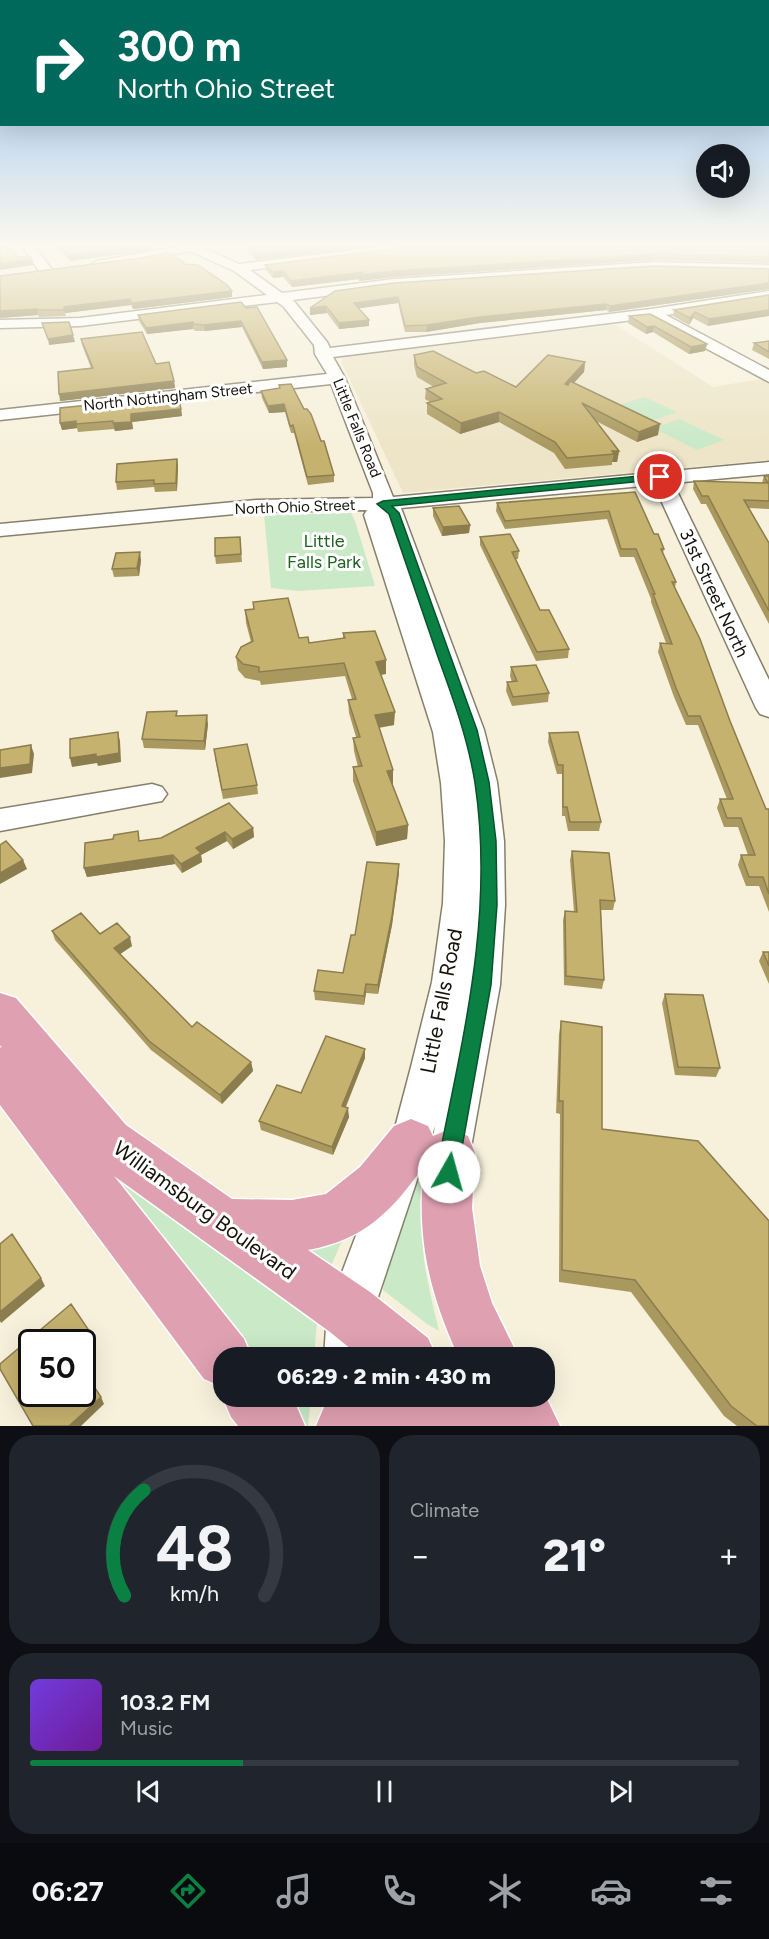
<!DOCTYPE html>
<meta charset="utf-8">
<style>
:root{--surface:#171b24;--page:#20242c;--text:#f1f3f6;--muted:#9ea1a6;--line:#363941;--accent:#0b8043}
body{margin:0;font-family:Figtree,sans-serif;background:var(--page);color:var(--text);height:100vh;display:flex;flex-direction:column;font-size:22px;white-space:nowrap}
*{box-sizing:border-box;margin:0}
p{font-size:20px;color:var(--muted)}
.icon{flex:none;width:33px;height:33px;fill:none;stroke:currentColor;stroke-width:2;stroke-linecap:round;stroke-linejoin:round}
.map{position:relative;height:1426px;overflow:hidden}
.side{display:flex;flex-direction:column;gap:9px;padding:9px;background:#0d0f14;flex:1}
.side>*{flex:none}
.banner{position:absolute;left:0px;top:0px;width:770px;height:126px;box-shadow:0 6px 24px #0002;background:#00695c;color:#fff;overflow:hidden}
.buttons{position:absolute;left:696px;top:144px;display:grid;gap:12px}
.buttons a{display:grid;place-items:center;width:54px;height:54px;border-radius:50%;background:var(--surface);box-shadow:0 6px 24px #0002;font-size:30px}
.speed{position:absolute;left:18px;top:1329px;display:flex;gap:12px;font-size:30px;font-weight:700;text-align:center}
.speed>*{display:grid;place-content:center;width:78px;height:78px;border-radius:50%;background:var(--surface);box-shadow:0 6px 24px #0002;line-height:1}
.speed .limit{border:3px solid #111;border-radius:9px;background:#fff;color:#111}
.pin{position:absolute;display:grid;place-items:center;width:51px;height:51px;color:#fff;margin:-26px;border:3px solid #fff;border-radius:50%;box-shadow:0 2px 6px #0007}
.me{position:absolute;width:66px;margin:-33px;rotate:7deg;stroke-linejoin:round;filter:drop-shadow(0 0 4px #0008)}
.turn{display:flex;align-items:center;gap:21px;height:126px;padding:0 18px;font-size:27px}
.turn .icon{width:78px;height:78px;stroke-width:2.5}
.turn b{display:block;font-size:42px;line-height:51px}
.big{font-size:45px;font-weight:800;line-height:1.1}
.side .card{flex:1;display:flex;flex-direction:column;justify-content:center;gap:9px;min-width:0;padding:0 21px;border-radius:24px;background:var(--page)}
.side .dial{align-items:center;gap:0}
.dial svg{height:156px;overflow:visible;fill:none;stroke:var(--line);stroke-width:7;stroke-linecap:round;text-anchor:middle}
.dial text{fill:var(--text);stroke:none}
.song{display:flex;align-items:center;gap:18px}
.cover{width:72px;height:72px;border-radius:9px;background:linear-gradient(135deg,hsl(260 70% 55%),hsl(280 70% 35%))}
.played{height:6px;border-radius:3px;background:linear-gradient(90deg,var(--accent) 30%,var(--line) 30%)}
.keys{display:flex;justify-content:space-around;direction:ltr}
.heat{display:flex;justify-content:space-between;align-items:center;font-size:33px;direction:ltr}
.side .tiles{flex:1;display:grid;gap:9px;grid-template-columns:1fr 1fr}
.card:last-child{grid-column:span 2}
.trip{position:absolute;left:213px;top:1347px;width:342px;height:60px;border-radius:24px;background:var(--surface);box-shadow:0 6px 24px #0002;font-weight:800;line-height:60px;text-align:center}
.tabs{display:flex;height:96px;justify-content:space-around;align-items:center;background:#090b0e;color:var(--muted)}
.tabs .icon{width:42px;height:42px}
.tabs .current{color:var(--accent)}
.tabs b{font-size:27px;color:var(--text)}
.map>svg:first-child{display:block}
</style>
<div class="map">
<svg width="769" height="1426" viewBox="0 0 769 1426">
<rect width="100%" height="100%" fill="#f7f1dc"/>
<!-- built -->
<path fill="#eee5c8" d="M 611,322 L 713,387 L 761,379 L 769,384 L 769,460 L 403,493 L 342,363 L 342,359 L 348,356 Z"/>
<!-- green -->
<path fill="#c9e9c7" d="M 645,397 L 677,412 L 652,421 L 619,405 Z
M 680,419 L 724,440 L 697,450 L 653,428 Z
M 351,513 L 355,521 L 375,586 L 298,591 L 271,588 L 264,515 Z
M 41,1090 L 317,1321 L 314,1357 L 246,1357 Z
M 417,1181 L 422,1183 L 425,1188 C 416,1241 427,1280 439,1331 L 427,1324 L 383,1290 L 386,1270 L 410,1184 Z
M 347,1229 L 331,1266 L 301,1246 Z
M 278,1397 L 311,1397 L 308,1426 L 302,1426 Z"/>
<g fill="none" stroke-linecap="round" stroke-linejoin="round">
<!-- minor casing -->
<g stroke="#857f6c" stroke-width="3">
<path id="minor" d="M 23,247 L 35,247 L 53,271 L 51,274 L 41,274 Z
M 176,247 L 201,247 L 239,264 L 378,247 L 412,247 L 406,251 L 250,270 L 282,293 L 394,279 L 653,262 L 769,265 L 769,273 L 653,270 L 394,287 L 293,300 L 327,342 L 330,348 L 651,309 L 769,291 L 769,299 L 666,315 L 769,370 L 769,382 L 649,318 L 333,357 L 345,378 L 393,497 L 769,462 L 769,474 L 673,483 L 769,680 L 769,717 L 760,714 L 756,708 L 654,485 L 401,508 L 484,730 L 497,782 L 504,841 L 505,905 L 500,985 L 470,1153 L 464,1167 L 450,1173 L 436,1167 L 430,1153 L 435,1126 L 373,1312 L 372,1358 L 324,1358 L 327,1312 L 391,1143 L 411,1067 L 432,982 L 443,903 L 445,841 L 441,783 L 433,732 L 364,515 L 367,510 L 256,512 L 0,536 L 0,524 L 256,500 L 373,498 L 373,493 L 331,384 L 0,420 L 0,410 L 327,374 L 315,354 L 314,345 L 283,306 L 277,302 L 80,326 L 0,328 L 0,320 L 80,318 L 267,295 L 234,271 L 190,251 L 97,269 L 90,265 L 97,261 Z
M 152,784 L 162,787 L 167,794 L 162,801 L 0,831 L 0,809 Z"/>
</g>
<!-- major casing -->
<g stroke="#fff" stroke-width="3">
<path id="major" d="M 0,993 L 16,998 L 126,1125 L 232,1199 L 292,1200 L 326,1194 L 360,1167 L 394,1126 L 411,1119 L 428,1126 L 433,1136 L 450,1129 L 468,1136 L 475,1153 L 472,1208 L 480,1266 L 492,1303 L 519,1358 L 459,1358 C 429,1292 416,1238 424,1166 C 392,1211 364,1240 308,1250 L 370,1292 L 428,1338 L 437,1358 L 362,1358 L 330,1332 L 114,1176 L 244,1339 L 252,1358 L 224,1358 L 224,1388 L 204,1379 L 0,1105 L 0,1047 L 2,1048 L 0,1045 Z
M 224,1393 L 224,1396 L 290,1396 L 296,1405 L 305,1426 L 238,1426 L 231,1417 L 222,1396 Z
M 544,1393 L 560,1426 L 316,1426 L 325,1405 L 337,1396 L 544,1396 Z"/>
</g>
<!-- minor -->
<use href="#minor" fill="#fff" fill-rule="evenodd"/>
<!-- major -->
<use href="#major" fill="#dfa0b2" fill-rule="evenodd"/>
</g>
<!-- wall -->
<path fill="#aa995f" d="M 56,247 L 151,247 L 152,250 L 70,261 Z
M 247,247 L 362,247 L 256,260 L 247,251 Z
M 769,247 L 769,263 L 653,260 L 394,277 L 359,281 L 359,279 L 292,287 L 283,277 L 273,278 L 266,270 L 265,265 L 406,248 Z
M 184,264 L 232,291 L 232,297 L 133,309 L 131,305 L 65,313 L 66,316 L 39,317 L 38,315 L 0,318 Z
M 769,269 L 769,289 L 609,312 L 606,310 L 480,323 L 426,332 L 405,332 L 398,303 L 359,308 L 369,326 L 339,329 L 327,313 L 310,315 L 310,308 L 335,291 Z
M 769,295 L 708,326 L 693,318 L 689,325 L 673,316 L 674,310 Z
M 241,302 L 287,367 L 263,369 L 242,327 L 205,331 L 195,331 L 193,329 L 147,334 L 139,321 L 138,315 Z
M 629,316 L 707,344 L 705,351 L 689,354 L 653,332 L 646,334 L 628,323 Z
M 81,339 L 156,364 L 174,381 L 175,388 L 60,401 L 91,368 L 82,345 Z
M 769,341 L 769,359 L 752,350 L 754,343 Z
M 414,355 L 476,373 L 516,387 L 585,362 L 584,372 L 573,383 L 658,435 L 637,442 L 596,421 L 619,451 L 617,462 L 612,462 L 612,465 L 565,469 L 554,453 L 499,422 L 460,434 L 427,414 L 427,403 L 430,402 L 425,399 L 426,389 L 434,387 L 417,377 L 414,365 Z
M 279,385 L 334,475 L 334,482 L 308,485 L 294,433 L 291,433 L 285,412 L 269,413 L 262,398 L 261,391 L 279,388 Z
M 181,409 L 182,416 L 132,422 L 133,429 L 115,431 L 114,429 L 78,432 L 77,428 L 62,430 L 60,423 Z
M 177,459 L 178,466 L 177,491 L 155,492 L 154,487 L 117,490 L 116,482 Z
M 764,476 L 769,476 L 769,509 L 749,508 L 769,543 L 769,624 L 706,504 L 701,504 L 693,489 L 694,481 L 762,483 Z
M 635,492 L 654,534 L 664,549 L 663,553 L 676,582 L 675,588 L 766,809 L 769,809 L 769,912 L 759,886 L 746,886 L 738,865 L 741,855 L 748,855 L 738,827 L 724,827 L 717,808 L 720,799 L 727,799 L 698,725 L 686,725 L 674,697 L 658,652 L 660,643 L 666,643 L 651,602 L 651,599 L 634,557 L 620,557 L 607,519 L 505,529 L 496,511 L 497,503 Z
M 433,508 L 470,525 L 469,533 L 442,536 L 433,516 Z
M 240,537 L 242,562 L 216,564 L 215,556 Z
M 480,537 L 519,551 L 518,559 L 516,559 L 540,610 L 569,649 L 568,658 L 536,661 L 480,545 Z
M 141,560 L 139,576 L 114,577 L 112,569 Z
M 253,602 L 299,638 L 309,643 L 343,639 L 343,633 L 386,674 L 381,675 L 394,725 L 379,728 L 393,770 L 393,784 L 392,784 L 408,825 L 407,839 L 376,846 L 353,781 L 353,767 L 358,767 L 354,751 L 353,738 L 356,737 L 349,713 L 348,700 L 352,699 L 345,676 L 261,685 L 260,681 L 245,678 L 238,670 L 236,657 L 251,642 L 246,623 L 245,610 L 253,609 Z
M 511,667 L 549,693 L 548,702 L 512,706 L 506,691 L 507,682 L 512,682 L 510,676 Z
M 208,724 L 205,750 L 144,748 L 142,739 Z
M 549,733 L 601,822 L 599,831 L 568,831 L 565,816 L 562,816 L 562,774 L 557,774 L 548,742 Z
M 215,758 L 257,785 L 258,794 L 223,799 Z
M 253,828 L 254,837 L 233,849 L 227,841 L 201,855 L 202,862 L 182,873 L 175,864 L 87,877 L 84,868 L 113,839 L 140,841 Z
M 572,851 L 615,901 L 613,910 L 601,910 L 604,980 L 602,989 L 564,985 L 563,920 L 565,911 L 574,912 L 570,860 Z
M 399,864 L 399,873 L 392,925 L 378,994 L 366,993 L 364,1005 L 315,1000 L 314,991 L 343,973 L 355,935 Z
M 52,931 L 132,946 L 120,954 L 192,1027 L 251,1062 L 253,1071 L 222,1104 L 151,1050 L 55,940 Z
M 763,952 L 769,952 L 769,984 L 759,961 Z
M 665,994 L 720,1068 L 716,1077 L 675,1075 L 662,1003 Z
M 561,1021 L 602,1129 L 769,1426 L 737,1426 L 724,1416 L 631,1292 L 559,1282 L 560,1114 L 556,1113 L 559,1034 Z
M 365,1058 L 346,1107 L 349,1117 L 333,1155 L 261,1130 L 259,1121 L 301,1093 Z"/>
<!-- shaded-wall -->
<path fill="#8b7d4e" d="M 132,247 L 151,247 L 152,250 L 70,261 L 69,255 Z
M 316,247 L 362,247 L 256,260 L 255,254 Z
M 654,254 L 653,260 L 394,277 L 359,281 L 359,279 L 292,287 L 291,281 L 363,272 Z
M 32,259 L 33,265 L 0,270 L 0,264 Z
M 283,271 L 283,277 L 273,278 L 273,272 Z
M 769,283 L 769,289 L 609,312 L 610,306 Z
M 232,291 L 232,297 L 133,309 L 132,303 Z
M 398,297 L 398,303 L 354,309 L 354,303 Z
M 130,299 L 131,305 L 65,313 L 64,307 Z
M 606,304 L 606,310 L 480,323 L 426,332 L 427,325 L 480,317 Z
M 326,306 L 327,313 L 310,315 L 310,308 Z
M 37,309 L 38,315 L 0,318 L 0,311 Z
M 769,310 L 769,316 L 708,326 L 709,319 Z
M 695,312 L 693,318 L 689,325 L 690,318 Z
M 369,320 L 369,326 L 339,329 L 339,323 Z
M 241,321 L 242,327 L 205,331 L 204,325 Z
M 193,322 L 193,329 L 147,334 L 146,328 Z
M 654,326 L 653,332 L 646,334 L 647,327 Z
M 73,335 L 75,342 L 49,345 L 48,339 Z
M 707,344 L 705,351 L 689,354 L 691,347 Z
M 287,360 L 287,367 L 263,369 L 262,362 Z
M 585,362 L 584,372 L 564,394 L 565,384 Z
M 174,381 L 175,388 L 60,401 L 59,394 Z
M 284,404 L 285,412 L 269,413 L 268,406 Z
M 181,409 L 182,416 L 132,422 L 133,429 L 115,431 L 113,423 L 131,414 Z
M 499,412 L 499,422 L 460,434 L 461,423 Z
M 76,421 L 77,428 L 62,430 L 60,423 Z
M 660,424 L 658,435 L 637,442 L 639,432 Z
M 612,451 L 619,451 L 617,462 L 612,462 L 614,454 Z
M 177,459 L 178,466 L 177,491 L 176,483 Z
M 470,525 L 469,533 L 442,536 L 443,527 Z
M 140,552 L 141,560 L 139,576 L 137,568 Z
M 386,660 L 386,674 L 376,675 L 376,662 Z
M 395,712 L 394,725 L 375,728 L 375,715 Z
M 207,715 L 208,724 L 205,750 L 204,741 Z
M 118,732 L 120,741 L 121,762 L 98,766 L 97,763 L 72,767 L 70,758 Z
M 31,745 L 34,754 L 32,773 L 0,778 L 0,768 Z
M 393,770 L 393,784 L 386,785 L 387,771 Z
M 408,825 L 407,839 L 376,846 L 376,832 Z
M 253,828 L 254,837 L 233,849 L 232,839 Z
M 225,832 L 227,841 L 201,855 L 202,862 L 182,873 L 181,864 L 196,848 Z
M 173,855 L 175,864 L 87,877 L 84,868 Z
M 23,860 L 27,869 L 0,884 L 0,873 Z
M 399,864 L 399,873 L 392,925 L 378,994 L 378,985 Z
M 130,937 L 132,946 L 116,957 L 114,948 Z
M 366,984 L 366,993 L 364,1005 L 364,996 Z
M 365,1049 L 365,1058 L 342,1115 L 342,1106 Z
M 251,1062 L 253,1071 L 222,1104 L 220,1095 Z
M 348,1108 L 349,1117 L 333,1155 L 332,1147 Z
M 41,1278 L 45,1286 L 1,1323 L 0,1321 L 0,1312 Z
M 90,1332 L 94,1340 L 82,1349 L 82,1342 L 78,1342 Z
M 101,1397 L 104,1404 L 81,1426 L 69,1426 Z"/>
<!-- building -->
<path fill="#c6b26f" stroke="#8b7d4e" stroke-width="1.5" d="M 0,247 L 10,247 L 18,257 L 30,257 L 32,259 L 0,264 Z
M 61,247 L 132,247 L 69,255 Z
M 248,247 L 316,247 L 255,254 Z
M 408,247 L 769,247 L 769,257 L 654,254 L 394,271 L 359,275 L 363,272 L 291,281 L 283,271 L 273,272 L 265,265 Z
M 167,253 L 184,262 L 183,264 L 198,265 L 226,284 L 232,291 L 132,303 L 130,299 L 64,307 L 65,310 L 37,310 L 37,309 L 0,311 L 0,276 L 141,258 Z
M 654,266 L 769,269 L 769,283 L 610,306 L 606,304 L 480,317 L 427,325 L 405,326 L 398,297 L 354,303 L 369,320 L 339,323 L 326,306 L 310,308 L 335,291 L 394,283 Z
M 769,295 L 769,310 L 709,319 L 695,312 L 690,318 L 674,310 Z
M 241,302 L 246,308 L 257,307 L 287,360 L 262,362 L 241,321 L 204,325 L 194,324 L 193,322 L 146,328 L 138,315 Z
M 650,314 L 707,344 L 691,347 L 654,326 L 647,327 L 629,316 Z
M 69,322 L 73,335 L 48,339 L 42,323 Z
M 142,332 L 156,364 L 169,362 L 174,381 L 59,394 L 58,372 L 93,368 L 81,339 Z
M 769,341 L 769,352 L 754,343 Z
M 433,351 L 476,373 L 484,371 L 516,387 L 548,355 L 585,362 L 565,384 L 568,385 L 570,381 L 660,424 L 639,432 L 582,403 L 619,451 L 612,451 L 614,454 L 567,458 L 555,442 L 499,412 L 461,423 L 427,403 L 442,399 L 426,389 L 446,383 L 417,367 L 414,355 Z
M 291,384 L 304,409 L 307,409 L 311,414 L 321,441 L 324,441 L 334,475 L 307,477 L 293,425 L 290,426 L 284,404 L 268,406 L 261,391 L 280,388 L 279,385 Z
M 178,396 L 181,409 L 131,414 L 131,422 L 113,423 L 113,421 L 76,424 L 76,421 L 60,423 L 60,408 Z
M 177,459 L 176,483 L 154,484 L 154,480 L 116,482 L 117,464 Z
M 764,476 L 769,476 L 769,501 L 744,500 L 769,543 L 769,611 L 708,496 L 702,496 L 694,481 L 768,483 Z
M 635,492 L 654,534 L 658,534 L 664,549 L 661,549 L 676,582 L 672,582 L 700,639 L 730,721 L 766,809 L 769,809 L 769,894 L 763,877 L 749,877 L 741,855 L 755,855 L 741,818 L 727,818 L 720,799 L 733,799 L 700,716 L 688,716 L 676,688 L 660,643 L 672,644 L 653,594 L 655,594 L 636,549 L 621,549 L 609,511 L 505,521 L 497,503 Z
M 459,506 L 470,525 L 443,527 L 433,508 Z
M 510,534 L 519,551 L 512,552 L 540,610 L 549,610 L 569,649 L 537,652 L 480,537 Z
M 240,537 L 241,554 L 215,556 L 215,538 Z
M 140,552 L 137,568 L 112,569 L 116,553 Z
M 288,598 L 299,638 L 308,637 L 309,643 L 345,638 L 343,633 L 375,631 L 386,660 L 376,662 L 395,712 L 375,715 L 393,770 L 387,771 L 408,825 L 376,832 L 353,767 L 362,766 L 353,738 L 360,737 L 348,700 L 356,699 L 344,663 L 259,672 L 259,667 L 243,664 L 236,657 L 241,647 L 253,641 L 245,610 L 254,609 L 253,602 Z
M 536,665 L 549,693 L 513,697 L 507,682 L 517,681 L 511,667 Z
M 177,711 L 176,716 L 207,715 L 204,741 L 142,739 L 147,712 Z
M 118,732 L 119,753 L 96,757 L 96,754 L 70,758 L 70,739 Z
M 578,732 L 601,822 L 570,822 L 567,807 L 563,807 L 563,765 L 558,765 L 549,733 Z
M 247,744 L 257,785 L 222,790 L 214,749 Z
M 31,745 L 30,764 L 0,768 L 0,750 Z
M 229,803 L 253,828 L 232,839 L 225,832 L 196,848 L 201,853 L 181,864 L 173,855 L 84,868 L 85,843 L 113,839 L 114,835 L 138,831 L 139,841 L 161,838 Z
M 6,841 L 23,860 L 0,873 L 0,845 Z
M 572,851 L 609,853 L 615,901 L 600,900 L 604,980 L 566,976 L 565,911 L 577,912 Z
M 367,862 L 399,864 L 392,916 L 378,985 L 366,984 L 364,996 L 314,991 L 318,970 L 343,973 L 351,935 L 355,935 Z
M 81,913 L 100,934 L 117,923 L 130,937 L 114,948 L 192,1027 L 197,1022 L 251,1062 L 220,1095 L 149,1041 L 52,931 Z
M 763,952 L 769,952 L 769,966 Z
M 665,994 L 703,995 L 720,1068 L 678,1067 Z
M 561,1021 L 602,1027 L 602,1129 L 698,1141 L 769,1221 L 769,1426 L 757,1426 L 731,1406 L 635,1280 L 562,1270 L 563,1101 L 559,1101 Z
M 326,1036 L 365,1049 L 342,1106 L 348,1108 L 332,1147 L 259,1121 L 277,1085 L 301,1093 Z
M 12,1234 L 41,1278 L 0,1312 L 0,1244 Z
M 71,1304 L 90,1332 L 78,1342 L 32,1342 L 32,1394 L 82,1394 L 82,1368 L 101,1397 L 69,1426 L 33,1426 L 0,1369 L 0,1364 Z"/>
<!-- sky -->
<linearGradient id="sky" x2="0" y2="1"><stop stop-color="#89b7ed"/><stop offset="0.55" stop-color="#fbf9ef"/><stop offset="1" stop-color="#fbf9ef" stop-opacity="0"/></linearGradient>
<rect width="769" height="446" fill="url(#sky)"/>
<!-- route -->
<path fill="#0b8043" stroke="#07532c" stroke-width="1.5" d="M 660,474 L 665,477 L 663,479 L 392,506 L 399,513 L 477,730 L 489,782 L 496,841 L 497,905 L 491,985 L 461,1153 L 459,1172 L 456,1179 L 449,1182 L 442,1179 L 439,1172 L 440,1153 C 465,1028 494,911 475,783 C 468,739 453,698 438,657 C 422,609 405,562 389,514 L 377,504 L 383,501 Z"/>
<g text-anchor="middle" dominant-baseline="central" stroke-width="6" stroke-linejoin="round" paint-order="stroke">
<!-- far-street labels -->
<g font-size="15" fill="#15120b" stroke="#fff">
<text transform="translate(168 397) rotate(-6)">North Nottingham Street</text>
<text transform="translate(357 428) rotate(68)">Little Falls Road</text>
<text transform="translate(295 507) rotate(-2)">North Ohio Street</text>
</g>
<!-- park labels -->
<g font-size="18" fill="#21621f" stroke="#fff">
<text x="324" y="541">Little<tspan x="324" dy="21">Falls Park</tspan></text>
</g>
<!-- street labels -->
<g font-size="18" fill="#15120b" stroke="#fff">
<text transform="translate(714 593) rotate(65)">31st Street North</text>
</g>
<!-- near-street labels -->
<g font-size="21" fill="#15120b" stroke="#fff">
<text transform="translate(441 1001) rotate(-79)">Little Falls Road</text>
<text transform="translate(205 1210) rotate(36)">Williamsburg Boulevard</text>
</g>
</g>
</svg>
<div class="buttons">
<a><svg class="icon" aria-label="sound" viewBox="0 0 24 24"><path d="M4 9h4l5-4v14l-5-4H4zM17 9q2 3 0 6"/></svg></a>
</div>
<div class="speed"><div class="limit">50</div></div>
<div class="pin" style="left:660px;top:477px;background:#d93025"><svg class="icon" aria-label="arrive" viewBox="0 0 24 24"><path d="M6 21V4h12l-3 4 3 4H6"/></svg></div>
<svg class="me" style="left:449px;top:1172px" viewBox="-20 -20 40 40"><circle r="19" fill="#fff"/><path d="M0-13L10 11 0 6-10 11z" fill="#0b8043"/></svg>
<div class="trip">06:29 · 2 min · 430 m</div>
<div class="banner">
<div class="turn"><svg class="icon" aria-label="right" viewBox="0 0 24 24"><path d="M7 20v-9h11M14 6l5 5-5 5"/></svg><div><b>300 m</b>North Ohio Street</div></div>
</div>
</div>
<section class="side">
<div class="tiles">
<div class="card dial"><svg viewBox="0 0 100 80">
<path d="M14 69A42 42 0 1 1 86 69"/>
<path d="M14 69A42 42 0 0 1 24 15" stroke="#0b8043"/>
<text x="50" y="56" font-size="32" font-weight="700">48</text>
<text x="50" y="72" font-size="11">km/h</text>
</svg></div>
<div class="card"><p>Climate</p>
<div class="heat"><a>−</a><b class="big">21°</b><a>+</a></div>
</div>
<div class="card">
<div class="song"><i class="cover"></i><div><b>103.2 FM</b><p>Music</p></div></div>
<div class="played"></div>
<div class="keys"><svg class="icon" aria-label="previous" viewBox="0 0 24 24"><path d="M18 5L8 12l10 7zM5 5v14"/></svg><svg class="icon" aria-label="pause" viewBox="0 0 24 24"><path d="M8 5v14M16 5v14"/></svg><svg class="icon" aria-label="next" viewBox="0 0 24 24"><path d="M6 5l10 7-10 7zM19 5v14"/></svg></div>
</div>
</div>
</section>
<nav class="tabs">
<b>06:27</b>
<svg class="icon current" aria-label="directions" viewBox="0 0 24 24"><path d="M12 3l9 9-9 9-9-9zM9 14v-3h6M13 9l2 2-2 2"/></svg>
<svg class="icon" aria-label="music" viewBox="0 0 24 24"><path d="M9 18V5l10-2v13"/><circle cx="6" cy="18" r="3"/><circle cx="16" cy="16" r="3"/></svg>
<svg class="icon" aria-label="phone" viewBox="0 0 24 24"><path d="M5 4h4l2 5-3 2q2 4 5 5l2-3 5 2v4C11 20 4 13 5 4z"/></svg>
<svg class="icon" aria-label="climate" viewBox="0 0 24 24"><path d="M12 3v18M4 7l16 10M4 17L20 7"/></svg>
<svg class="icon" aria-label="car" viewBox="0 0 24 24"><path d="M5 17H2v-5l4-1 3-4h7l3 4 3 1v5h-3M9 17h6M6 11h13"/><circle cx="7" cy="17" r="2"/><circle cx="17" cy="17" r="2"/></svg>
<svg class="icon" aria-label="filters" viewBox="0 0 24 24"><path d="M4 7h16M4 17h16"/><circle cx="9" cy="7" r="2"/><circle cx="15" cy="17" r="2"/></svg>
</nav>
